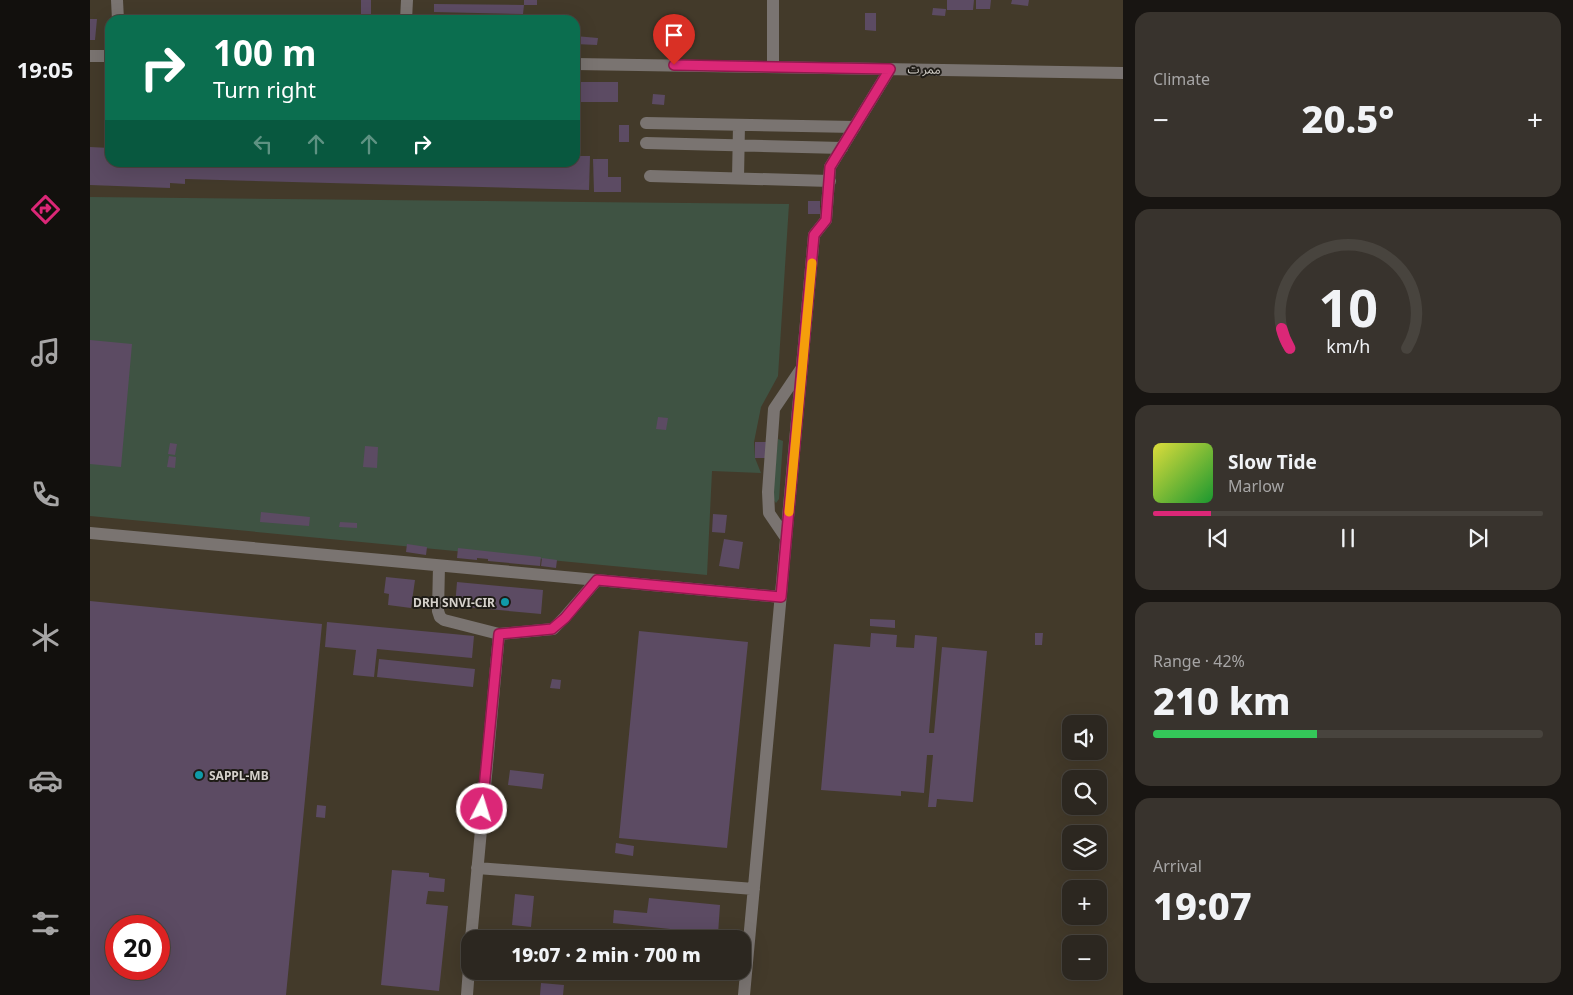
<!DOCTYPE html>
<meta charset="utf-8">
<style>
:root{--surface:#2c2720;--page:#38332d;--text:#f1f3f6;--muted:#a6a5a5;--line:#48443e;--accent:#db2777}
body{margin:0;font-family:"Noto Sans","Noto Sans Arabic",sans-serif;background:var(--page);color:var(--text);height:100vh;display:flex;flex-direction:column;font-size:19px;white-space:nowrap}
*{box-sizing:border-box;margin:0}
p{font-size:16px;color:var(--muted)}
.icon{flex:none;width:28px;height:28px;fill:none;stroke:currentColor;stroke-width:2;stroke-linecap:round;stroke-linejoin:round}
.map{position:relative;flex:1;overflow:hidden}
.details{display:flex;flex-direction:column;gap:12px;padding:12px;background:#181512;width:450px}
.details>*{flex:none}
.hud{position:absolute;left:15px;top:15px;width:475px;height:152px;border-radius:15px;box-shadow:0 5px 20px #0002,0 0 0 1px var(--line);background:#0b6e4f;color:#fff;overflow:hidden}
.buttons{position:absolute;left:972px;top:715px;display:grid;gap:10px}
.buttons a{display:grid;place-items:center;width:45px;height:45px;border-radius:10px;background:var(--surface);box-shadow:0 5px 20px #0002,0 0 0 1px var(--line);font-size:25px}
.speed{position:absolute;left:15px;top:915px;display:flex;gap:10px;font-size:25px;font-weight:700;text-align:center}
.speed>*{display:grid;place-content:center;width:65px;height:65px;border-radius:50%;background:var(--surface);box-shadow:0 5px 20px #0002,0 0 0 1px var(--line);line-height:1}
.speed .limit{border:8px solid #d22;background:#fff;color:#111}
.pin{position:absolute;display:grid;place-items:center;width:42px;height:42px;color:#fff;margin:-51px -21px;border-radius:50% 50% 50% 0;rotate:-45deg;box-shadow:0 0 5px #0007}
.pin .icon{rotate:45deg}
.me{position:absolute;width:55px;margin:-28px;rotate:5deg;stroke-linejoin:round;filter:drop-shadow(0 0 4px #0008)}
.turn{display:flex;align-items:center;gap:18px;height:105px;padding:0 25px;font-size:22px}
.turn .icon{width:65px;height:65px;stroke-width:2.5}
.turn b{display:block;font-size:35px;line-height:42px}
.lanes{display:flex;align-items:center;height:48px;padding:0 25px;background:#0003;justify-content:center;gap:25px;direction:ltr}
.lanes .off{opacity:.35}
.big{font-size:38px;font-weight:800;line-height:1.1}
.details .tile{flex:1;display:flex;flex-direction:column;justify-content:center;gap:8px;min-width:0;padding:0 18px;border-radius:15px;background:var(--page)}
.details .dial{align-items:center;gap:0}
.dial svg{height:130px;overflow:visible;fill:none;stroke:var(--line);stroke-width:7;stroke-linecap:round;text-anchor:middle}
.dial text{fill:var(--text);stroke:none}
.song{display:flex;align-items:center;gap:15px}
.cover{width:60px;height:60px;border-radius:8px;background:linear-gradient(135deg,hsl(60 70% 55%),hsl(130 70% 35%))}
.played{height:5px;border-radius:2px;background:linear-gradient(90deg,var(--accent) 15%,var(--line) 15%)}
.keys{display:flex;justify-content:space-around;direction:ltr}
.heat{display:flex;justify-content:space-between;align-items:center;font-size:28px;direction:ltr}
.charge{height:8px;border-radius:4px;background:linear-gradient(90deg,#34c759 42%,var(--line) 0)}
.trip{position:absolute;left:371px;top:930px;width:290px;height:50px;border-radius:15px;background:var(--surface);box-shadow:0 5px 20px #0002,0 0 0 1px var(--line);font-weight:800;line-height:50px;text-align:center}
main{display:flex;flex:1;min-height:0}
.tabs{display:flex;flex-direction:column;width:90px;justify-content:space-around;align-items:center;background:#12100d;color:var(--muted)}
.tabs .icon{width:35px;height:35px}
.tabs .active{color:var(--accent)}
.tabs b{font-size:22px;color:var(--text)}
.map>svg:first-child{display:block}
</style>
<main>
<nav class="tabs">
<b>19:05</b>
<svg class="icon active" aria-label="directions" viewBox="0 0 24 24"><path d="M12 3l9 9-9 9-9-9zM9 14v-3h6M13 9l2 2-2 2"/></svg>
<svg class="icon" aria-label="music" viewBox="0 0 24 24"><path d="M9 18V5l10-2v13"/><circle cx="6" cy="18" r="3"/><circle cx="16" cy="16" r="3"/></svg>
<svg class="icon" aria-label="phone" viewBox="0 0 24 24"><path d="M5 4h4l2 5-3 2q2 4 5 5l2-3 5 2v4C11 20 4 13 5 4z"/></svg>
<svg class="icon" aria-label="climate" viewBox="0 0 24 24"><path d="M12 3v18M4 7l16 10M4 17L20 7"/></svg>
<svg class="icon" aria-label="car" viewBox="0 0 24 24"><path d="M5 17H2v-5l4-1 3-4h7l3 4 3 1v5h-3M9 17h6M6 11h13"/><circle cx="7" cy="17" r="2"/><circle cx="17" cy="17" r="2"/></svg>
<svg class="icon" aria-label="filters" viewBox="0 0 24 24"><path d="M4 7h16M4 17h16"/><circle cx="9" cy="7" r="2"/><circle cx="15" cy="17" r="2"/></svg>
</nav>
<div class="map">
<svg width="1033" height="995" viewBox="0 0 1033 995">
<rect width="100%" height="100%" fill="#3a342a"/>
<!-- built -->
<path fill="#433a2a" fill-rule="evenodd" d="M 0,0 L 1033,0 L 1033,995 L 0,995 ZM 20,20 L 485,20 L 485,162 L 20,162 ZM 981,724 L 1009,724 L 1009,751 L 981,751 ZM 981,779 L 1009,779 L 1009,806 L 981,806 ZM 981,834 L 1009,834 L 1009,861 L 981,861 ZM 981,889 L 1009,889 L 1009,916 L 981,916 ZM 26,926 L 69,926 L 69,969 L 26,969 ZM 380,939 L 652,939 L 652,971 L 380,971 ZM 981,944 L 1009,944 L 1009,971 L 981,971 Z"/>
<!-- green -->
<path fill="#3f5343" d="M 0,197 L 699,204 L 688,376 L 671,407 L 664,442 L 665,458 L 671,473 L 622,471 L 617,575 L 0,516 Z
M 688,439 L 693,441 L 689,499 L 686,503 L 682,498 Z"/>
<!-- building -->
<path fill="#5c4b63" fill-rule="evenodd" d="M 271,0 L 281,0 L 281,20 L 271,20 Z
M 434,0 L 447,0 L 447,5 L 434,5 L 433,14 L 344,12 L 344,4 L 434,5 Z
M 857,0 L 884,0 L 883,10 L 857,10 Z
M 886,0 L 901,0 L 900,9 L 886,9 Z
M 922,0 L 939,0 L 938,6 L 921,4 Z
M 843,8 L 856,9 L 855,16 L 842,15 Z
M 775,13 L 786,13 L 786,31 L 775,30 Z
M 0,19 L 7,19 L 5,40 L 0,40 Z
M 485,36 L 508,38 L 507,45 L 485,44 Z
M 485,82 L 528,82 L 528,102 L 485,102 Z
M 563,94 L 575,95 L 574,105 L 562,104 Z
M 529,125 L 539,125 L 539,142 L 529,142 Z
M 0,147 L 20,148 L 20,162 L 39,162 L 39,168 L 48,168 L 48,162 L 87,162 L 86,166 L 96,167 L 96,162 L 485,162 L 485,156 L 500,156 L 499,190 L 95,179 L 95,184 L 80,183 L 80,188 L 0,185 Z
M 503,159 L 518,159 L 518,177 L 531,177 L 531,192 L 504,192 Z
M 718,201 L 730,201 L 730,214 L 718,214 Z
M 0,340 L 42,344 L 31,467 L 0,464 Z
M 568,417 L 578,418 L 576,430 L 566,429 Z
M 665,442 L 677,442 L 677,458 L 665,458 Z
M 80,443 L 87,444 L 85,455 L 78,454 Z
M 275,446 L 288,447 L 287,468 L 273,467 Z
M 79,456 L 86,457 L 85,468 L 77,467 Z
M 171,512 L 220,517 L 219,526 L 170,522 Z
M 623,514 L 637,515 L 635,533 L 622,532 Z
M 250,522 L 267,523 L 267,528 L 249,527 Z
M 634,539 L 653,542 L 649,569 L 629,566 Z
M 317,544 L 337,547 L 336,555 L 316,552 Z
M 368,548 L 451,557 L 450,566 L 398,561 L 398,559 L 387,558 L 387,560 L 367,558 Z
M 452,558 L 467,560 L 466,568 L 451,566 Z
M 296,577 L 325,580 L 321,608 L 298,605 L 299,594 L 294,593 Z
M 367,582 L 453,590 L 451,614 L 365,606 Z
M 0,601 L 232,624 L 196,995 L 0,995 ZM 26,926 L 69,926 L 69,969 L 26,969 Z
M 780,619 L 805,620 L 805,628 L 780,626 Z
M 237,622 L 384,636 L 382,658 L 287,649 L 284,677 L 263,675 L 266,650 L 235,647 Z
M 549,631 L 658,642 L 637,848 L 529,838 Z
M 781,633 L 807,635 L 806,647 L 824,648 L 825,635 L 847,637 L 839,733 L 844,733 L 852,647 L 897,651 L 883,802 L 847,799 L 846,807 L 838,807 L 843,755 L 837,755 L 834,793 L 811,791 L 811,796 L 731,790 L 744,644 L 780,647 Z
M 945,633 L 953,633 L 952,645 L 945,645 Z
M 289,659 L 385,669 L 383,687 L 287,677 Z
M 462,679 L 471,680 L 470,689 L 460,688 Z
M 420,770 L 454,774 L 452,789 L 418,785 Z
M 227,805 L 236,806 L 235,818 L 226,817 Z
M 526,843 L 544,846 L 543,856 L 525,853 Z
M 302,870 L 339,873 L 339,877 L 355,879 L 354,892 L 338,891 L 336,904 L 358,906 L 349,991 L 291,985 Z
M 425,894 L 444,896 L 441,927 L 422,925 Z
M 559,898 L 630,905 L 628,934 L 523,923 L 524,910 L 557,913 Z
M 451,983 L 474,985 L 473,995 L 450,995 Z"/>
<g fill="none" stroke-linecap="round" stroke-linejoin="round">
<!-- minor -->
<path stroke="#7a7471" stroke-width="12" d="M 27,0 L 28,20
M 316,20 L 317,0
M 0,56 L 20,56
M 485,64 L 1033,73
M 683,67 L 683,0
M 556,123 L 765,127
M 556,143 L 752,148
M 560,176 L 740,181
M 648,178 L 649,125
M 0,533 L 691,597
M 696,538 L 679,513 L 678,492 L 684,409 L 711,369
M 349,566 L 348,611 L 350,617 L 354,620 L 409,634
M 387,868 L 664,889
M 381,939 L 409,634 L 463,629 L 475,617 L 507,580
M 377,995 L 380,955
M 654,995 L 724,235 L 736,220 L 740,167 L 800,69"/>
</g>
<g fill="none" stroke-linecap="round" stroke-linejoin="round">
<!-- route casing -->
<g stroke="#8e194d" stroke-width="12">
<path id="route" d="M 392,809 L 409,634 L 462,629 L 475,618 L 507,580 L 691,597 L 724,235 L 736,220 L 740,167 L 800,69 L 584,65"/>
</g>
<!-- route -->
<use href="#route" stroke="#db2777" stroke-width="9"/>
<!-- slow -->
<path stroke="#f59e0b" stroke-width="9" d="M 699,512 L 722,263"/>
</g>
<!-- markers -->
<g fill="#0f9aa8" stroke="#1f1c17" stroke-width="2">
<circle cx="415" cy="602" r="5"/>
<circle cx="109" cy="775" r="5"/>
</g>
<g text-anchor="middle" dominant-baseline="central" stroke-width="4" stroke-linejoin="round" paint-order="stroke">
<!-- street labels -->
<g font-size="12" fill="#d6d2cc" stroke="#1f1c17">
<text transform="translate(834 69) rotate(1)">ممر ت</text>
</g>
<!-- poi labels -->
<g font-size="12" font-weight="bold" fill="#d6d2cc" stroke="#1f1c17" text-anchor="end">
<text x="405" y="602">DRH SNVI-CIR</text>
<text x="119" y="775" text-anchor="start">SAPPL-MB</text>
</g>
</g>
</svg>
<div class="buttons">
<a><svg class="icon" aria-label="sound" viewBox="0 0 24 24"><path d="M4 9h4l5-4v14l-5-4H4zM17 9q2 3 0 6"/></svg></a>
<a><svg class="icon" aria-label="search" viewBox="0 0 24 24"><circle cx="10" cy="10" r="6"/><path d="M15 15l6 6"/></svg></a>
<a><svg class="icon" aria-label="layers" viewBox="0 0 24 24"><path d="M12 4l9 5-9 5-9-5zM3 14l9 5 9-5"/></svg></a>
<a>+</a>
<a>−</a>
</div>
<div class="speed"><div class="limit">20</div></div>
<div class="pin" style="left:584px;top:65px;background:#d93025"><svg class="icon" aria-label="arrive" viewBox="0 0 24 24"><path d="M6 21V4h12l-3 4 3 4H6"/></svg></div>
<svg class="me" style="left:392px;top:809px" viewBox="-20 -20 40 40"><circle r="17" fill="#db2777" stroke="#fff" stroke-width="3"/><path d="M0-11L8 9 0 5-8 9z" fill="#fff"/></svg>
<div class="trip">19:07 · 2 min · 700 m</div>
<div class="hud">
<div class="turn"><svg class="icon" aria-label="right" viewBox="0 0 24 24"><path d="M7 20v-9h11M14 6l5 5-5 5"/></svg><div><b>100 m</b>Turn right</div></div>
<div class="lanes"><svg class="icon off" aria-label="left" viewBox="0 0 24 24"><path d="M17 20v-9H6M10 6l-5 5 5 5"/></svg><svg class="icon off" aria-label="ahead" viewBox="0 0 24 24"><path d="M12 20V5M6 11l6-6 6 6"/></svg><svg class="icon off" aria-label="ahead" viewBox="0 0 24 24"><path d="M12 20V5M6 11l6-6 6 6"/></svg><svg class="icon" aria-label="right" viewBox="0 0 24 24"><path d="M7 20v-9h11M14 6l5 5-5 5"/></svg></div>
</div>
</div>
<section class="details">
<div class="tile"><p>Climate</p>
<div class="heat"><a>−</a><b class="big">20.5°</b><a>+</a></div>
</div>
<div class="tile dial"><svg viewBox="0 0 100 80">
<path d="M14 69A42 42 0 1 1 86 69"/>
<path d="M14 69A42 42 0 0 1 9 57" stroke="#db2777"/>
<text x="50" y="56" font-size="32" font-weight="700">10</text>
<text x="50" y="72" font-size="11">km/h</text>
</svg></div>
<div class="tile">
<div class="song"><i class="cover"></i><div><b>Slow Tide</b><p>Marlow</p></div></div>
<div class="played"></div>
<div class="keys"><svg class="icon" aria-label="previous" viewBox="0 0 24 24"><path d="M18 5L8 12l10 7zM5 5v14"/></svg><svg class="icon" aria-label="pause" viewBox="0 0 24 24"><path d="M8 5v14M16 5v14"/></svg><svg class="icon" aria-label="next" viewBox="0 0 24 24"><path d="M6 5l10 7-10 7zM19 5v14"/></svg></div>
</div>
<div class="tile"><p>Range · 42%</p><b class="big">210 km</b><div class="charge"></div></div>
<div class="tile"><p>Arrival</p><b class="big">19:07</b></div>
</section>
</main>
